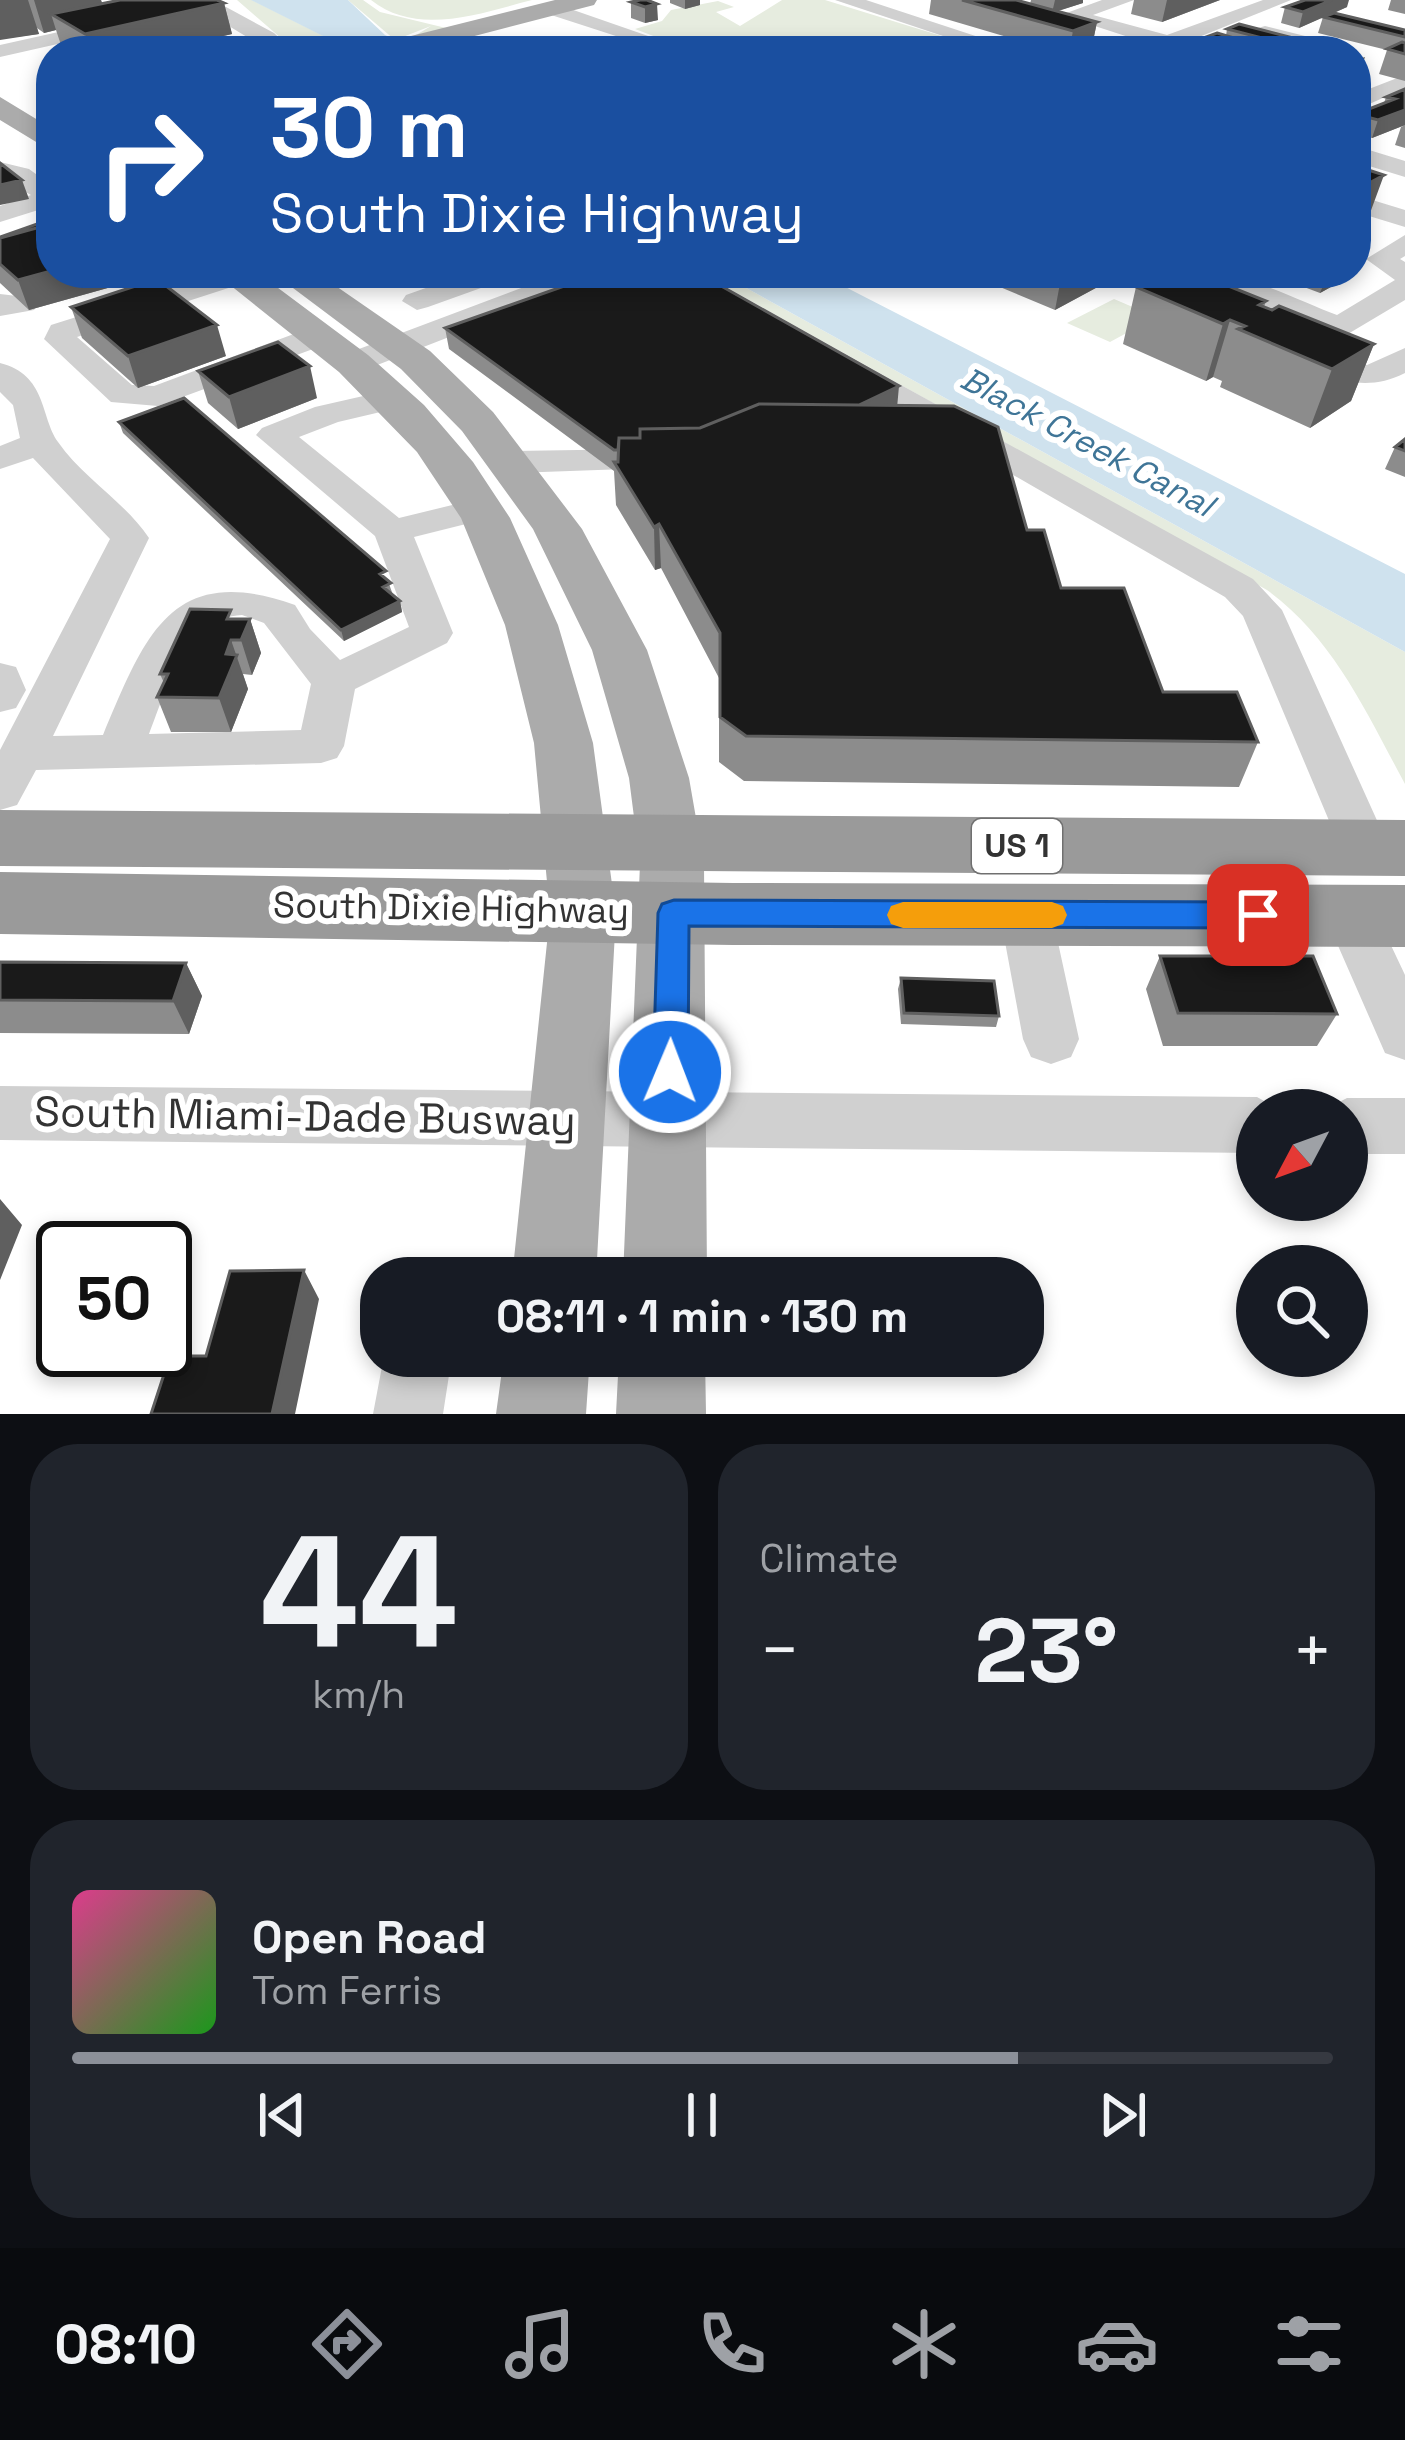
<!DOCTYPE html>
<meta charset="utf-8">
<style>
:root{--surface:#171b24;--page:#20242c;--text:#f1f3f6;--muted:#9ea1a6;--line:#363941;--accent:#8c9099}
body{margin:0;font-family:"Space Grotesk",sans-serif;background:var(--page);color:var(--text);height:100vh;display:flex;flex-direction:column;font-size:45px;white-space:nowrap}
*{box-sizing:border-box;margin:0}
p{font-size:39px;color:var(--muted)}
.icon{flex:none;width:66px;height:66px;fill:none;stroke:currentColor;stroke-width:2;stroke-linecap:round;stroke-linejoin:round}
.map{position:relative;height:1414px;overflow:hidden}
.sheet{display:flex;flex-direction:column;gap:30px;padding:30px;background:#0d0f14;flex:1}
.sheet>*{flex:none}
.hud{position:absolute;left:36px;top:36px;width:1335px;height:252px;border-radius:48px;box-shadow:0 6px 18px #0003;background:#1a4fa0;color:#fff;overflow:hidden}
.needle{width:78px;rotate:229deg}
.controls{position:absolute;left:1236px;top:1089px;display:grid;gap:24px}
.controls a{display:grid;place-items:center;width:132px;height:132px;border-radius:50%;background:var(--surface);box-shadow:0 6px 18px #0003;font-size:60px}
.speed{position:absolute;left:36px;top:1221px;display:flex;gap:24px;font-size:60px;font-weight:700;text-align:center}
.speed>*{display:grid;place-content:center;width:156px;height:156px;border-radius:50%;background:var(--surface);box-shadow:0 6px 18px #0003;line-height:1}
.speed .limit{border:6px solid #111;border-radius:18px;background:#fff;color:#111}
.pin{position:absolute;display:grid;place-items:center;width:102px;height:102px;color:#fff;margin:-51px;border-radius:24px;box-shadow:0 6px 18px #0006}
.me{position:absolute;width:132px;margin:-66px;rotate:1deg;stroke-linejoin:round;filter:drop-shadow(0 0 9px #0008)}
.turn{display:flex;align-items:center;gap:42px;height:252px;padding:0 36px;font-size:54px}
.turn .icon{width:156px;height:156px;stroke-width:2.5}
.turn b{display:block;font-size:84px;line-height:102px}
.big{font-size:90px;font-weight:600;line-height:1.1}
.sheet .widget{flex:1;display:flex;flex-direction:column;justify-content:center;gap:18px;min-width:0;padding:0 42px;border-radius:48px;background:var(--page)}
.sheet .dial{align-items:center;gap:0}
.dial b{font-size:156px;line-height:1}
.song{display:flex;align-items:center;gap:36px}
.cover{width:144px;height:144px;border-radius:18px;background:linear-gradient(135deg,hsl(330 70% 55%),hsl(120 70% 35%))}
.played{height:12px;border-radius:6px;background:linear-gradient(90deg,var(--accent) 75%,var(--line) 75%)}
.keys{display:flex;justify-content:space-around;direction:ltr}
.heat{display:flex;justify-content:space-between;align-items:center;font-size:66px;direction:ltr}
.sheet .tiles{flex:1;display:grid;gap:30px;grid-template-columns:1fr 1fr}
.widget:last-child{grid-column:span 2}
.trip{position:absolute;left:360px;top:1257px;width:684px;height:120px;border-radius:48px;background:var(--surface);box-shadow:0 6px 18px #0003;font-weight:600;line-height:120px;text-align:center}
.menu{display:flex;height:192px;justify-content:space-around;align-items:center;background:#090b0e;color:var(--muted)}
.menu .icon{width:84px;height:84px}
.menu .current{color:var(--accent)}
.menu b{font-size:54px;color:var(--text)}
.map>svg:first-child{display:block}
</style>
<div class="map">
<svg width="1405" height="1414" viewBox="0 0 1405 1414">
<rect width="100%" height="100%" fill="#fff"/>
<!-- green -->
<path fill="#e6ecdf" d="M 237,0 L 252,0 L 352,50 L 296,51 Z
M 348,0 L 363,0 L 380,12 L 446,28 L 416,35 L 431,26 L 395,40 Z
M 371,0 L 532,0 C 481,13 417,37 371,0 Z
M 782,0 L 825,0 L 990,51 L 693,51 L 635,29 L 662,21 L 671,10 L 718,1 L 734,7 L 716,12 L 740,26 Z
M 701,273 L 719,273 L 1405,652 L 1405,784 C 1366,712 1334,639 1267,590 Z
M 1114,299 L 1156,317 L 1110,342 L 1067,323 Z"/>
<!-- water -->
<path fill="#cfe2ee" d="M 251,0 L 348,0 L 385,35 L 418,51 L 353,51 Z
M 719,273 L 818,273 L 1405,574 L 1405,652 Z"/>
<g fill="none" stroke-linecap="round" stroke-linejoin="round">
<!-- minor -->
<path fill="#d0d0d0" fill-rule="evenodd" d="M 204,0 L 215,1 L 274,33 L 293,51 L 270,51 L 201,9 L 198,5 Z
M 835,0 L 866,0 L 1021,51 L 988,51 Z
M 1102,0 L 1134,0 L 1093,15 L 1167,35 L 1263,0 L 1291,0 L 1164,51 L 1133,51 L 1147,43 L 1061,15 Z
M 545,5 L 559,5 L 674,45 L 670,49 L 656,49 L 545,13 Z
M 117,19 L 127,25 L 124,29 L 0,57 L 0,45 Z
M 1265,26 L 1345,46 L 1348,51 L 1312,51 L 1258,36 L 1258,28 Z
M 1405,75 L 1405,88 L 1356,110 L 1356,94 Z
M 1356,146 L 1405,161 L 1405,177 L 1356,162 Z
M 0,162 L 29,169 L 51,185 L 51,206 L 0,222 L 0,206 L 31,195 L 0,178 Z
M 1356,195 L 1405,210 L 1405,227 L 1356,212 Z
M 1405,235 L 1405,256 L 1400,259 L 1405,262 L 1405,300 L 1321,350 L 1367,365 L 1405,348 L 1405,373 C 1364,394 1330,378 1292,361 L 1287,354 L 1292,347 L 1301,345 L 1304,335 L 1315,329 L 1212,290 L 1199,289 L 1161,305 L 1146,296 C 1193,241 1284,296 1337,315 L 1395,280 L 1366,259 Z
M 216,273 L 252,276 L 247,282 L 77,337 L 132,385 L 154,386 L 310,328 L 321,326 L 337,335 L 332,342 L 158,406 L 111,402 L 44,339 L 51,325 Z
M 468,273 L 511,273 L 506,279 L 428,307 L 417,310 L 402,301 L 406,295 Z
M 561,273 L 603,273 L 598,279 L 367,369 L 355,372 L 339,362 L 343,355 Z
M 0,294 L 34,298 L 38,304 L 34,310 L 0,316 Z
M 843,353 L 1253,579 L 1282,610 L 1389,847 L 1382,861 L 1364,866 L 1346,861 L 1243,616 L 1225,597 L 831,370 L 827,363 L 831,356 Z
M 0,363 C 47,375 40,416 58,442 C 83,478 125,502 149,538 L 53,736 L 103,735 C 145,635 172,561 295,605 L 310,629 L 340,660 L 409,627 L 375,536 L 256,435 L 262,428 L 315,407 L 394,389 L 406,392 L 411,399 L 406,406 L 338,422 L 299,437 L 399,518 L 481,498 L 494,501 L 500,509 L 494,517 L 414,537 L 453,633 L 447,643 L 355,689 L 344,746 L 337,758 L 321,763 L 36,770 L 17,805 L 0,810 L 0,750 L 110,539 L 33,458 L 0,469 L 0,446 L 20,438 L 13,405 L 0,392 ZM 242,615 L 264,623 L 311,684 L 301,730 L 149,734 C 167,689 185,618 242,615 Z
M 641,449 L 654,452 L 659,460 L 654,468 L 514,473 L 501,470 L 496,462 L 501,454 L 514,451 Z
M 0,663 L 16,667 L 26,690 L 16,708 L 0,712 Z
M 1026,894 L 1045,900 L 1052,915 L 1079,1039 L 1071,1057 L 1051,1064 L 1031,1057 L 1023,1039 L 1000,915 L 1007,900 Z
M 1351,895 L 1370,901 L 1405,975 L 1405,1060 L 1385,1053 L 1325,916 L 1332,901 Z
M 0,1086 L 1257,1097 L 1280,1110 L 1257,1110 L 1257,1153 L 0,1140 Z
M 1347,1098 L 1405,1098 L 1405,1154 L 1347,1154 L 1347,1110 L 1324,1110 Z
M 384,1356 L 452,1356 L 443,1414 L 373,1414 Z"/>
<!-- major -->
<path fill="#ababab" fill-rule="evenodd" d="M 555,0 L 597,0 L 594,5 L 417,51 L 371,51 L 375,45 Z
M 0,97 L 51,128 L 51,151 L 0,120 Z
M 215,273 L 258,273 L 368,355 L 424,405 L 473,462 L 510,518 L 558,625 L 593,743 L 616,914 L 596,1278 L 512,1278 L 550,914 L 534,743 L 505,625 L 461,518 L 417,452 L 339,372 Z
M 273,273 L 317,273 L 430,351 L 493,412 L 582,529 L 647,650 L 689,778 L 704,864 L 707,1278 L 623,1278 L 640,864 L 629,778 L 592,650 L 533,529 L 462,431 L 401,369 Z
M 504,1356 L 590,1356 L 586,1414 L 496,1414 Z
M 619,1356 L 705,1356 L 706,1414 L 616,1414 Z"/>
<!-- highway -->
<path fill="#9a9a9a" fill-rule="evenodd" d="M 0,810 L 1405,820 L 1405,876 L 0,866 Z
M 0,872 L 733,883 L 1405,885 L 1405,947 L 733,945 L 0,934 Z"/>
</g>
<!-- wall -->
<path fill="#8c8c8c" d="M 0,0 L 101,0 L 102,4 L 224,3 L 232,34 L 159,51 L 70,51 L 61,45 L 56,30 L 44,33 L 37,28 L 39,34 L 0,39 Z
M 640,0 L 658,20 L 645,23 L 631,18 L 631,2 Z
M 670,0 L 700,0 L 700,5 L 685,9 L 670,3 Z
M 931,0 L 1016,0 L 1030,4 L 1031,0 L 1083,0 L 1083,3 L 1057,11 L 1097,22 L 1092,46 L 1080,51 L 1054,51 L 929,14 Z
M 1134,0 L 1220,0 L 1162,22 L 1131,14 Z
M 1391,0 L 1405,0 L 1405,14 L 1388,10 Z
M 1285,7 L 1347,7 L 1334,13 L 1405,30 L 1405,81 L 1379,74 L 1387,50 L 1318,33 L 1323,17 L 1299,28 L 1281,23 Z
M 1227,29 L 1324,46 L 1322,51 L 1247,51 L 1231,47 L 1230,51 L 1174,51 L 1197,44 L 1198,40 L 1226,36 Z
M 1405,89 L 1405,125 L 1372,138 L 1356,134 L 1356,113 L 1384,103 L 1386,97 Z
M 1405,125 L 1405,148 L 1395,145 L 1401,127 Z
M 0,237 L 51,273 L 132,273 L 134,277 L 128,278 L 129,282 L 29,310 L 0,283 Z
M 375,273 L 440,273 L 398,288 Z
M 1002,273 L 1125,273 L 1115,278 L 1107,275 L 1105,283 L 1055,310 L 1000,287 Z
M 1267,273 L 1349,273 L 1347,278 L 1320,293 Z
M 1136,287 L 1266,301 L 1264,307 L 1374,344 L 1351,401 L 1310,428 L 1220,387 L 1222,381 L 1213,377 L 1206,381 L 1123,344 Z
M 71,307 L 226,356 L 138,388 L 82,338 Z
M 445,328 L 897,406 L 1027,530 L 1061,588 L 1163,692 L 1258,742 L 1239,787 L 744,781 L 719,762 L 719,678 L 661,568 L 655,570 L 616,505 L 614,471 L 449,349 Z
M 198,371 L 317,398 L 238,429 L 208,403 Z
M 119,422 L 388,581 L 393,595 L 400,601 L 402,612 L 344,641 L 123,433 Z
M 1405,439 L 1405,477 L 1385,469 L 1395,447 Z
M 234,619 L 250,619 L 261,653 L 252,675 L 243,674 L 248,689 L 231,732 L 171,732 L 157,697 L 164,683 L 160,674 Z
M 1160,956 L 1337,1014 L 1317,1046 L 1163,1046 L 1146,989 Z
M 0,962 L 186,963 L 202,996 L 189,1034 L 0,1033 Z
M 901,978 L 999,1016 L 996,1027 L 901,1024 L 898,989 Z"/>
<!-- shaded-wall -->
<path fill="#5f5f5f" d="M 0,0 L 28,0 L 39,34 L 0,40 Z
M 34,0 L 101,0 L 107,17 L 51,14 L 56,30 L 44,33 Z
M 685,0 L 700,0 L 700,5 L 685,9 Z
M 1055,0 L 1083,0 L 1083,3 L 1052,13 Z
M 1167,0 L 1220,0 L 1162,22 Z
M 1332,0 L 1349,0 L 1347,7 L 1299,28 L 1303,12 Z
M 224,3 L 232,34 L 159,51 L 90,51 L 85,34 Z
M 657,4 L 658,20 L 645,23 L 645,7 Z
M 1097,22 L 1092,46 L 1080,51 L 1069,51 L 1073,31 Z
M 1234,38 L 1230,51 L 1209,51 L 1216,45 Z
M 1365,57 L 1359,74 L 1356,75 L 1356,60 Z
M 1405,110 L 1405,125 L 1372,138 L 1378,120 Z
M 1384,175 L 1366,224 L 1356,253 L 1358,189 Z
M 22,180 L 29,199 L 0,205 L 0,185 Z
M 51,271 L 51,273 L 132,273 L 134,277 L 128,278 L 129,282 L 29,310 L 18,280 Z
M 396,273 L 440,273 L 398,288 Z
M 1062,273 L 1107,273 L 1105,283 L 1055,310 Z
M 1328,273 L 1349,273 L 1347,278 L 1320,293 Z
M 1230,320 L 1213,377 L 1206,381 L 1223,324 Z
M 217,325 L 226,356 L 138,388 L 128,356 Z
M 1374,344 L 1351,401 L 1310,428 L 1332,369 Z
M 310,366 L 317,398 L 238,429 L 229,397 Z
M 899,386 L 897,408 L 857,406 Z
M 659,524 L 661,568 L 655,570 L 654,527 Z
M 400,601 L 402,612 L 344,641 L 341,630 Z
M 250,619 L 261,653 L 252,675 L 241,640 Z
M 231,640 L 248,689 L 231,732 L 219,698 L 226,654 Z
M 186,963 L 202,996 L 189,1034 L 173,1001 Z
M 0,1199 L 22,1225 L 0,1280 Z
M 304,1270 L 319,1299 L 295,1414 L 272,1414 Z"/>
<!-- building -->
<path fill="#1a1a1a" stroke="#5f5f5f" stroke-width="3" d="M 120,0 L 217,0 L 224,3 L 85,34 L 51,14 Z
M 640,0 L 647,0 L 657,4 L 645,7 L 631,2 Z
M 962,0 L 1016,0 L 1097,22 L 1073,31 Z
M 1305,0 L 1332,0 L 1303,12 L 1285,7 Z
M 1334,13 L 1405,30 L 1405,37 L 1323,17 Z
M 1239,24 L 1324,46 L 1313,51 L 1227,29 Z
M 1217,33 L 1234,38 L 1216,45 L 1223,47 L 1209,51 L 1174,51 L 1204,42 L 1198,40 Z
M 1402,42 L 1405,43 L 1405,54 L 1387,49 Z
M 1405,89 L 1405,110 L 1378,120 L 1356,114 L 1395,99 L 1386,97 Z
M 0,163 L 22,180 L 0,185 Z
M 1356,166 L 1384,175 L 1358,189 Z
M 51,219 L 51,224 L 0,238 L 0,237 Z
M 1356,220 L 1367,224 L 1356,230 Z
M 51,224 L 51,271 L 18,280 L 0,264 L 0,238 Z
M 601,273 L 698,273 L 899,386 L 859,405 L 759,404 L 700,428 L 640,429 L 640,438 L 619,438 L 618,450 L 614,450 L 445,328 Z
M 1165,273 L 1196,273 L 1266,301 L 1259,305 L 1272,310 L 1279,306 L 1374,344 L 1332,369 L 1238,329 L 1245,326 L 1230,320 L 1223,324 L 1136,287 Z
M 157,279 L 217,325 L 128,356 L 71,307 Z
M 278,342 L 310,366 L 229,397 L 198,371 Z
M 184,398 L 386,571 L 380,574 L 391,583 L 383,587 L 400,601 L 341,630 L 119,422 Z
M 759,404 L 954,406 L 998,427 L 1027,530 L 1044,530 L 1061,588 L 1124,588 L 1163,692 L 1237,692 L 1258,742 L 746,736 L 720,717 L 720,633 L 659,524 L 654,527 L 614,462 L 618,462 L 619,438 L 640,438 L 640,429 L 700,428 Z
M 1405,439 L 1405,451 L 1395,447 Z
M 190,609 L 231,610 L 227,619 L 250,619 L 241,640 L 231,640 L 226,654 L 237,655 L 219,698 L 157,697 L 168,674 L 160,674 Z
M 1160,956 L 1313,956 L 1337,1014 L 1178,1013 Z
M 0,962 L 186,963 L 173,1001 L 0,1000 Z
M 901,978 L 994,981 L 999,1016 L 904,1013 Z
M 304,1270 L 272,1414 L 151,1414 L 170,1356 L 206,1356 L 230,1271 Z"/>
<!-- route -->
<path fill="#1a73e8" stroke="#114b97" stroke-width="3" d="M 674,900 L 1258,902 L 1270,906 L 1274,915 L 1270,924 L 1258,928 L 689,926 L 688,1072 L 683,1083 L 670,1087 L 658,1083 L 653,1072 L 658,913 L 662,904 Z"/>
<!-- slow -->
<path fill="#f59e0b" d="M 903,902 L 1052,902 L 1063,906 L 1067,915 L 1063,924 L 1052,928 L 903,928 L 891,924 L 887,915 L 891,906 Z"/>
<g text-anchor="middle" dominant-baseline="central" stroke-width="12" stroke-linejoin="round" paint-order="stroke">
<!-- far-water labels -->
<g font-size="33" font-style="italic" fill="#3f7597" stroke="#fff">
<text transform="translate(1087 442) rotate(28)">Black Creek Canal</text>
</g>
<!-- shield labels -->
<rect fill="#fff" stroke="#707070" stroke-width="3" x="972" y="819" width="90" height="54" rx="9"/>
<g font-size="33" font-weight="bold" fill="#333">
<text x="1017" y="846">US 1</text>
</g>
<!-- street labels -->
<g font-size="36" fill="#333" stroke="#fff">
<text transform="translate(451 908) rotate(1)">South Dixie Highway</text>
</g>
<!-- near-street labels -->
<g font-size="42" fill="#333" stroke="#fff">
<text transform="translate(305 1116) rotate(1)">South Miami-Dade Busway</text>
</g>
</g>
</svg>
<div class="controls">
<a><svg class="needle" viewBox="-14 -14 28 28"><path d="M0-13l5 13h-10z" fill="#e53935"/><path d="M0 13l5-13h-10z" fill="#9ea1a6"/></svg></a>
<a><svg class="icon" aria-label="search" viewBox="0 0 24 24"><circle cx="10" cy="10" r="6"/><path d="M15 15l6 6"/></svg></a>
</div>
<div class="speed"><div class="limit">50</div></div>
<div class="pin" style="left:1258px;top:915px;background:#d93025"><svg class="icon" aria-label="arrive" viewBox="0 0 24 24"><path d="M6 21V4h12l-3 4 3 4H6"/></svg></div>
<svg class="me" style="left:670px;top:1072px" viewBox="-20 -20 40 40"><circle r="17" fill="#1a73e8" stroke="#fff" stroke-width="3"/><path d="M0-11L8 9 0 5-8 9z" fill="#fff"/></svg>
<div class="trip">08:11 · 1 min · 130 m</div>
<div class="hud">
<div class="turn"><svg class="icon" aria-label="right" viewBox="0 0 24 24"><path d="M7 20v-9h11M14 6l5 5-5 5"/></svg><div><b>30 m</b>South Dixie Highway</div></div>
</div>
</div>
<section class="sheet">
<div class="tiles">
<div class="widget dial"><b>44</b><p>km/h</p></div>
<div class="widget"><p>Climate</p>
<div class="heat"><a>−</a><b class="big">23°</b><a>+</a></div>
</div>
<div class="widget">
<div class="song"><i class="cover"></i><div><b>Open Road</b><p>Tom Ferris</p></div></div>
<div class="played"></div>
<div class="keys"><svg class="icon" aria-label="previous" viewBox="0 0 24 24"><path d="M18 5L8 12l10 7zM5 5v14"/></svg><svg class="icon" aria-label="pause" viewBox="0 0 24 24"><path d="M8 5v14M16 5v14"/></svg><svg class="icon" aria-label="next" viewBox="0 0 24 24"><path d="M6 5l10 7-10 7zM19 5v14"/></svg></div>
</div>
</div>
</section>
<nav class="menu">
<b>08:10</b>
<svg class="icon current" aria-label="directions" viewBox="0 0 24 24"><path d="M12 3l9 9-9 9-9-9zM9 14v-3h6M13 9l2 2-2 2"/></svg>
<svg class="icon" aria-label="music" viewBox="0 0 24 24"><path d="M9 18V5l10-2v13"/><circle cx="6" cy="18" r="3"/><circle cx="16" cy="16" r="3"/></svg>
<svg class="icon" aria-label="phone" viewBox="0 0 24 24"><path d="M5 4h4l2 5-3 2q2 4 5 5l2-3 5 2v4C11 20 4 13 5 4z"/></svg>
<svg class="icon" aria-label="climate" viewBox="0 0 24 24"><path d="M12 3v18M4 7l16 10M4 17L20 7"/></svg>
<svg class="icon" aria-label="car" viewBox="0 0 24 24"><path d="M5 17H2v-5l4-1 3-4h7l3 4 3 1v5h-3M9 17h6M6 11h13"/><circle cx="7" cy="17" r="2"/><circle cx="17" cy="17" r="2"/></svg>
<svg class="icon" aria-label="filters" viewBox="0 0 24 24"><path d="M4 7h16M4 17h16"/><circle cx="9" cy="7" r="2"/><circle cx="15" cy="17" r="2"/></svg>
</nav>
